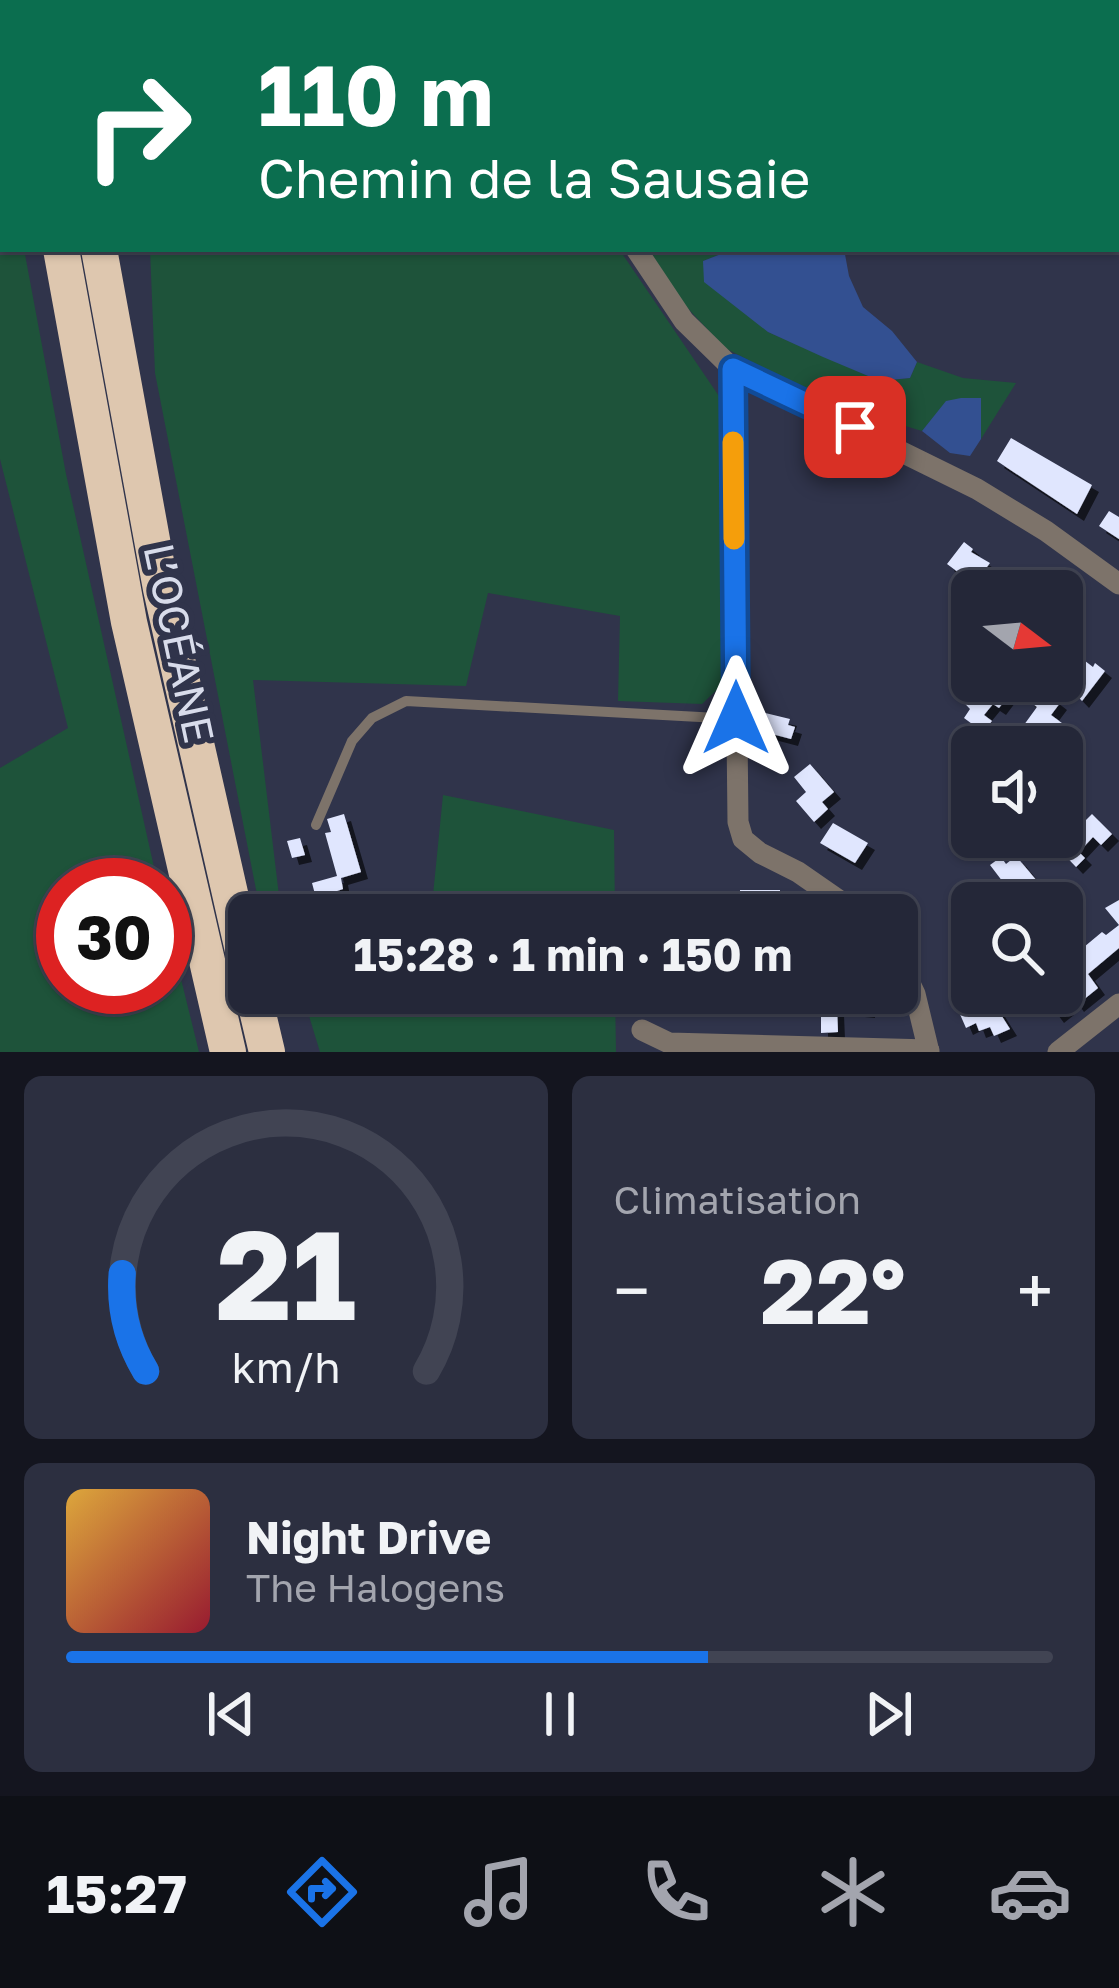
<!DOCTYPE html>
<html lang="fr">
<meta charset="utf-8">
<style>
:root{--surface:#242738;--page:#2c2f40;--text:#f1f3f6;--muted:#a3a5ae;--line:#414453;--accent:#1a73e8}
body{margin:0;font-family:"Golos Text",sans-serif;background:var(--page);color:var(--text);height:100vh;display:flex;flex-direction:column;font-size:45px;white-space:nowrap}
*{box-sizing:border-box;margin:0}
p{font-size:39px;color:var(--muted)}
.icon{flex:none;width:66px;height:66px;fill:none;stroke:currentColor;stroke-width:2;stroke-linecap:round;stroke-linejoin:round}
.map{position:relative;height:1052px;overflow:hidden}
.details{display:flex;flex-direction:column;gap:24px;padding:24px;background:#14151f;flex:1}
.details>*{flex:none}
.banner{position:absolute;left:0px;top:0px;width:1119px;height:252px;box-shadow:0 3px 9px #0004,0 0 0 3px var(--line);background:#0b6e4f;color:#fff;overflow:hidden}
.needle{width:78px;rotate:106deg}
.fabs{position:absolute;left:951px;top:570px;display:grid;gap:24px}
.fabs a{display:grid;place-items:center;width:132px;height:132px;border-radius:18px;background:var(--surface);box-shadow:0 3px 9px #0004,0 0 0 3px var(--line);font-size:60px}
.speed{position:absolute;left:36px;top:858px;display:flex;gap:24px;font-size:60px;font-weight:700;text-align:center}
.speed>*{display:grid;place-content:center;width:156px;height:156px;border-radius:50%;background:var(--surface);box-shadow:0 3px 9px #0004,0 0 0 3px var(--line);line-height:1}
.speed .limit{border:18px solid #d22;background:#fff;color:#111}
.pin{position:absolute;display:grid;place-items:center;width:102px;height:102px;color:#fff;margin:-51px;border-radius:24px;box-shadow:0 6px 18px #0006}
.me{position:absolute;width:132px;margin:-66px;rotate:0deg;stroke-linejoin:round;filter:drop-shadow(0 0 9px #0008)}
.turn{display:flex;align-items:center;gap:42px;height:252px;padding:0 60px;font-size:54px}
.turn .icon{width:156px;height:156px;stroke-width:2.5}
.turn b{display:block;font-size:84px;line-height:102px}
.big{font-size:90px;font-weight:700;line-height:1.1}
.details .card{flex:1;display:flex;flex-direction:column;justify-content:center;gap:18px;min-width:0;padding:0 42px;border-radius:18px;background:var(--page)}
.details .dial{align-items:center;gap:0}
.dial svg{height:312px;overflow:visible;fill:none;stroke:var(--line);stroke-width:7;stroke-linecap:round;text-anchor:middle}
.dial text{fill:var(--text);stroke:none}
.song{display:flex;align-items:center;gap:36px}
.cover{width:144px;height:144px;border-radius:18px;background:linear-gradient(135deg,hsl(40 70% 55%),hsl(350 70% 35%))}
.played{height:12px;border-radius:6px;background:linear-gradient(90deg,var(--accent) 65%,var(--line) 65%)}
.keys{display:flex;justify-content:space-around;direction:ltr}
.heat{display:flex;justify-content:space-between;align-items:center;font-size:66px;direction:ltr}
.details .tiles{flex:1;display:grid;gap:24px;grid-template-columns:1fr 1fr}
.card:last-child{grid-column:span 2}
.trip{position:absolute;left:228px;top:894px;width:690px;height:120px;border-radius:18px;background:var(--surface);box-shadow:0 3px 9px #0004,0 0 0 3px var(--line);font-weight:700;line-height:120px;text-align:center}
.tab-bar{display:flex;height:192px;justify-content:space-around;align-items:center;background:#0e1016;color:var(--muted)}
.tab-bar .icon{width:84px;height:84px}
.tab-bar .active{color:var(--accent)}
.tab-bar b{font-size:54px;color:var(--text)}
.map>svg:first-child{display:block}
</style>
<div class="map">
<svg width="1119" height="1052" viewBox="0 0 1119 1052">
<defs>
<filter id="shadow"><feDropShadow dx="7" dy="7" stdDeviation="0" flood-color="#0009"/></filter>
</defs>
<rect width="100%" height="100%" fill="#30344b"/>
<!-- green -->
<path fill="#1e533a" d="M 126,0 L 450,0 L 452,3 L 126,3 Z
M 0,60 L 3,249 L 24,249 L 66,474 L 158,885 L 63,885 L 63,987 L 165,987 L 165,914 L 199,1052 L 0,1052 L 0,768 L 68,728 L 0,459 Z
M 150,249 L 619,249 L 723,402 L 726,681 L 702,704 L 618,701 L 620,616 L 488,593 L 466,686 L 253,680 L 281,912 L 299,915 L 261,915 L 155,373 Z
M 649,249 L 734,249 L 703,261 L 768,332 L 880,381 L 910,378 L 917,362 L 963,378 L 1016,383 L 981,439 L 980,398 L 947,401 L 922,431 L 838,406 L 725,348 L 680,300 Z
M 443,795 L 614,830 L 615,915 L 431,915 Z
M 302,993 L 615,993 L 616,1052 L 320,1052 Z"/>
<!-- water -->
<path fill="#335091" d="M 734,249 L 844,249 L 849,276 L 863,307 L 892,331 L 917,362 L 910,378 L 880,381 L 823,357 L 768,332 L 704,282 L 703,261 Z
M 961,398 L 981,398 L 981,439 L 970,456 L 950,453 L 922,431 L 946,401 Z"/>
<!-- building -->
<path fill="#e0e6fe" filter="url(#shadow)" d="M 1011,438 L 1092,485 L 1077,514 L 997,461 Z
M 1109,511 L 1119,517 L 1119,539 L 1099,526 Z
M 964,542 L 973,549 L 971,552 L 990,563 L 974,584 L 947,564 Z
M 994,568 L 1024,591 L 977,591 Z
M 1064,645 L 1093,667 L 1095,663 L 1105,671 L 1082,701 L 1062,680 Z
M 972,669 L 972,681 L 1004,681 L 1014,688 L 999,708 L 993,704 L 984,715 L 992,721 L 983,732 L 964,718 L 970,709 L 954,692 Z
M 1038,686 L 1060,703 L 1051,715 L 1066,726 L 1050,747 L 1021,729 L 1037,707 L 1027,699 Z
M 757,711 L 790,719 L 788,725 L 795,727 L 791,739 L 753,729 Z
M 810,764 L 834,792 L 822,802 L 828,809 L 814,822 L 796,801 L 806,792 L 794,777 Z
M 344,814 L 361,872 L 341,878 L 343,889 L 316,898 L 312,883 L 337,876 L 325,833 L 331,832 L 327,819 Z
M 1092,814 L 1112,834 L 1101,845 L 1093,837 L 1079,852 L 1085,858 L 1076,867 L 1054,844 L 1080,818 L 1084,822 Z
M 833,823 L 868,843 L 855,863 L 820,843 Z
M 300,838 L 305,855 L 292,858 L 287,841 Z
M 1016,856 L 1037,881 L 1033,884 L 1050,903 L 1019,903 L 990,865 L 1001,857 L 1006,864 Z
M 740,890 L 780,890 L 780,915 L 740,915 Z
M 1119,900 L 1119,948 L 1088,974 L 1098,988 L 1077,1005 L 1072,998 L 1079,993 L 1065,974 L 1071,968 L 1066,962 L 1102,932 L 1106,935 L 1119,925 L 1105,908 Z
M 697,993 L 740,993 L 740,1000 L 715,1002 L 697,999 Z
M 750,993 L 795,993 L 795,1002 L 749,999 Z
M 803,993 L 868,993 L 868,1011 L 837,1008 L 838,1032 L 821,1033 L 821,1008 L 803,1008 Z
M 1040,993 L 1056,993 L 1067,1008 L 1057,1016 Z
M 988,994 L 1010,1029 L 994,1036 L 990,1027 L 979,1031 L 976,1023 L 966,1028 L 959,1012 L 968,1007 L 966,1002 Z"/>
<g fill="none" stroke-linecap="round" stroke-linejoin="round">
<!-- lane -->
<path stroke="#7d736a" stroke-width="10" d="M 316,825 L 352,741 L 372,718 L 406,701 L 736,719"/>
<!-- street -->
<path stroke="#7d736a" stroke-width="21" d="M 469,0 L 471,3
M 636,249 L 684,321 L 733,369 L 977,489 L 1046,531 L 1119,584
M 733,369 L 738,822 L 743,839 L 760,853 L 798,872 L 860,915
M 897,956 L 915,994 L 929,1052
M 642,1030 L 669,1043 L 929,1050
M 1058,1052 L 1119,1004"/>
<!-- highway -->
<path stroke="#dec7af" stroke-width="36" d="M 24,0 L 24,3
M 62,0 L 63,3
M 61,249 L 129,622 L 228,1052
M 99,249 L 161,589 L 249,977
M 253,993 L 267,1052"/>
</g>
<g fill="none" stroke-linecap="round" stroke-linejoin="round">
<!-- route casing -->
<g stroke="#114b97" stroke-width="30">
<path id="route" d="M 736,718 L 733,369 L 855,427"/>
</g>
<!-- route -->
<use href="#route" stroke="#1a73e8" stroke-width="21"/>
<!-- slow -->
<path stroke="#f59e0b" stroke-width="21" d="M 733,442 L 734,539"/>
</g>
<g text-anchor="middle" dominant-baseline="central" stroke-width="12" stroke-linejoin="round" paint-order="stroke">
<!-- street labels -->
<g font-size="42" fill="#d8dceb" stroke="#30344b">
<text transform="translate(180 643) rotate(78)">L’OCÉANE</text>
</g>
</g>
</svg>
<div class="fabs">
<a><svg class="needle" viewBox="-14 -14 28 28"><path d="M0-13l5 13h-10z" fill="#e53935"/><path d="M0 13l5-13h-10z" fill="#a3a5ae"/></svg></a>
<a><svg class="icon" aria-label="sound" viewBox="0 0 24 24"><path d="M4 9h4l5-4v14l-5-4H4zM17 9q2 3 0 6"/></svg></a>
<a><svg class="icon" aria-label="search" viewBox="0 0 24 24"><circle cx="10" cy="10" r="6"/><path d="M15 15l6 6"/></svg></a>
</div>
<div class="speed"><div class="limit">30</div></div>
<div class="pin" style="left:855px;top:427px;background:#d93025"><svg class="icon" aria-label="arrive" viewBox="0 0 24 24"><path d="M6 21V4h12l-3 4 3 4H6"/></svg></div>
<svg class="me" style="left:736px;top:718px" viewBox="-20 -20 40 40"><path d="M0-17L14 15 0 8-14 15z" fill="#1a73e8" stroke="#fff" stroke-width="4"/></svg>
<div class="trip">15:28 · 1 min · 150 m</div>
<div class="banner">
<div class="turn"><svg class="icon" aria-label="right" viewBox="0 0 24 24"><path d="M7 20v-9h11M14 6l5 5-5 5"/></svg><div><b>110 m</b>Chemin de la Sausaie</div></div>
</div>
</div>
<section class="details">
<div class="tiles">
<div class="card dial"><svg viewBox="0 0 100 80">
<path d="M14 69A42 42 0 1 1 86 69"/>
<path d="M14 69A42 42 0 0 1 8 44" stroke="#1a73e8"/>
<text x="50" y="56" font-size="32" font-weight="700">21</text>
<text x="50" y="72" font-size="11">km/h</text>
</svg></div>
<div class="card"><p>Climatisation</p>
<div class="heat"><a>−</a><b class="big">22°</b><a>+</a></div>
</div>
<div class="card">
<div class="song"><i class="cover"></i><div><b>Night Drive</b><p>The Halogens</p></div></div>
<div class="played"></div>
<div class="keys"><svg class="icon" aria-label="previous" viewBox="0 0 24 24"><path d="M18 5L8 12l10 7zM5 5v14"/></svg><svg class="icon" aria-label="pause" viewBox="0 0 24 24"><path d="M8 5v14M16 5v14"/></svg><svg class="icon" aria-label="next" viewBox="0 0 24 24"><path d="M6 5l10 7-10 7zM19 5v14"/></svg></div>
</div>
</div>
</section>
<nav class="tab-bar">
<b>15:27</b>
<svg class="icon active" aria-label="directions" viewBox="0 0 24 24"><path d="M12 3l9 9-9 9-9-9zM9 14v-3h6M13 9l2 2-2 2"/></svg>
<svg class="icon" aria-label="music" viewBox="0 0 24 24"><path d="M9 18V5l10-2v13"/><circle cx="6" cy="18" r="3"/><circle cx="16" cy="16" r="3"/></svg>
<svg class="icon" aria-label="phone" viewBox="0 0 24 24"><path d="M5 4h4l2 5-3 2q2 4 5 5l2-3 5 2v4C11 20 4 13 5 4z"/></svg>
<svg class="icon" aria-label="climate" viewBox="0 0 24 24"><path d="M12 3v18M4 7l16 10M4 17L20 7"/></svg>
<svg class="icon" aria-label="car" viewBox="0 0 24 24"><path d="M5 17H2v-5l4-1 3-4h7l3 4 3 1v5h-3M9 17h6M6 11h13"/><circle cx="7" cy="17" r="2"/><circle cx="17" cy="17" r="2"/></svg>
</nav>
